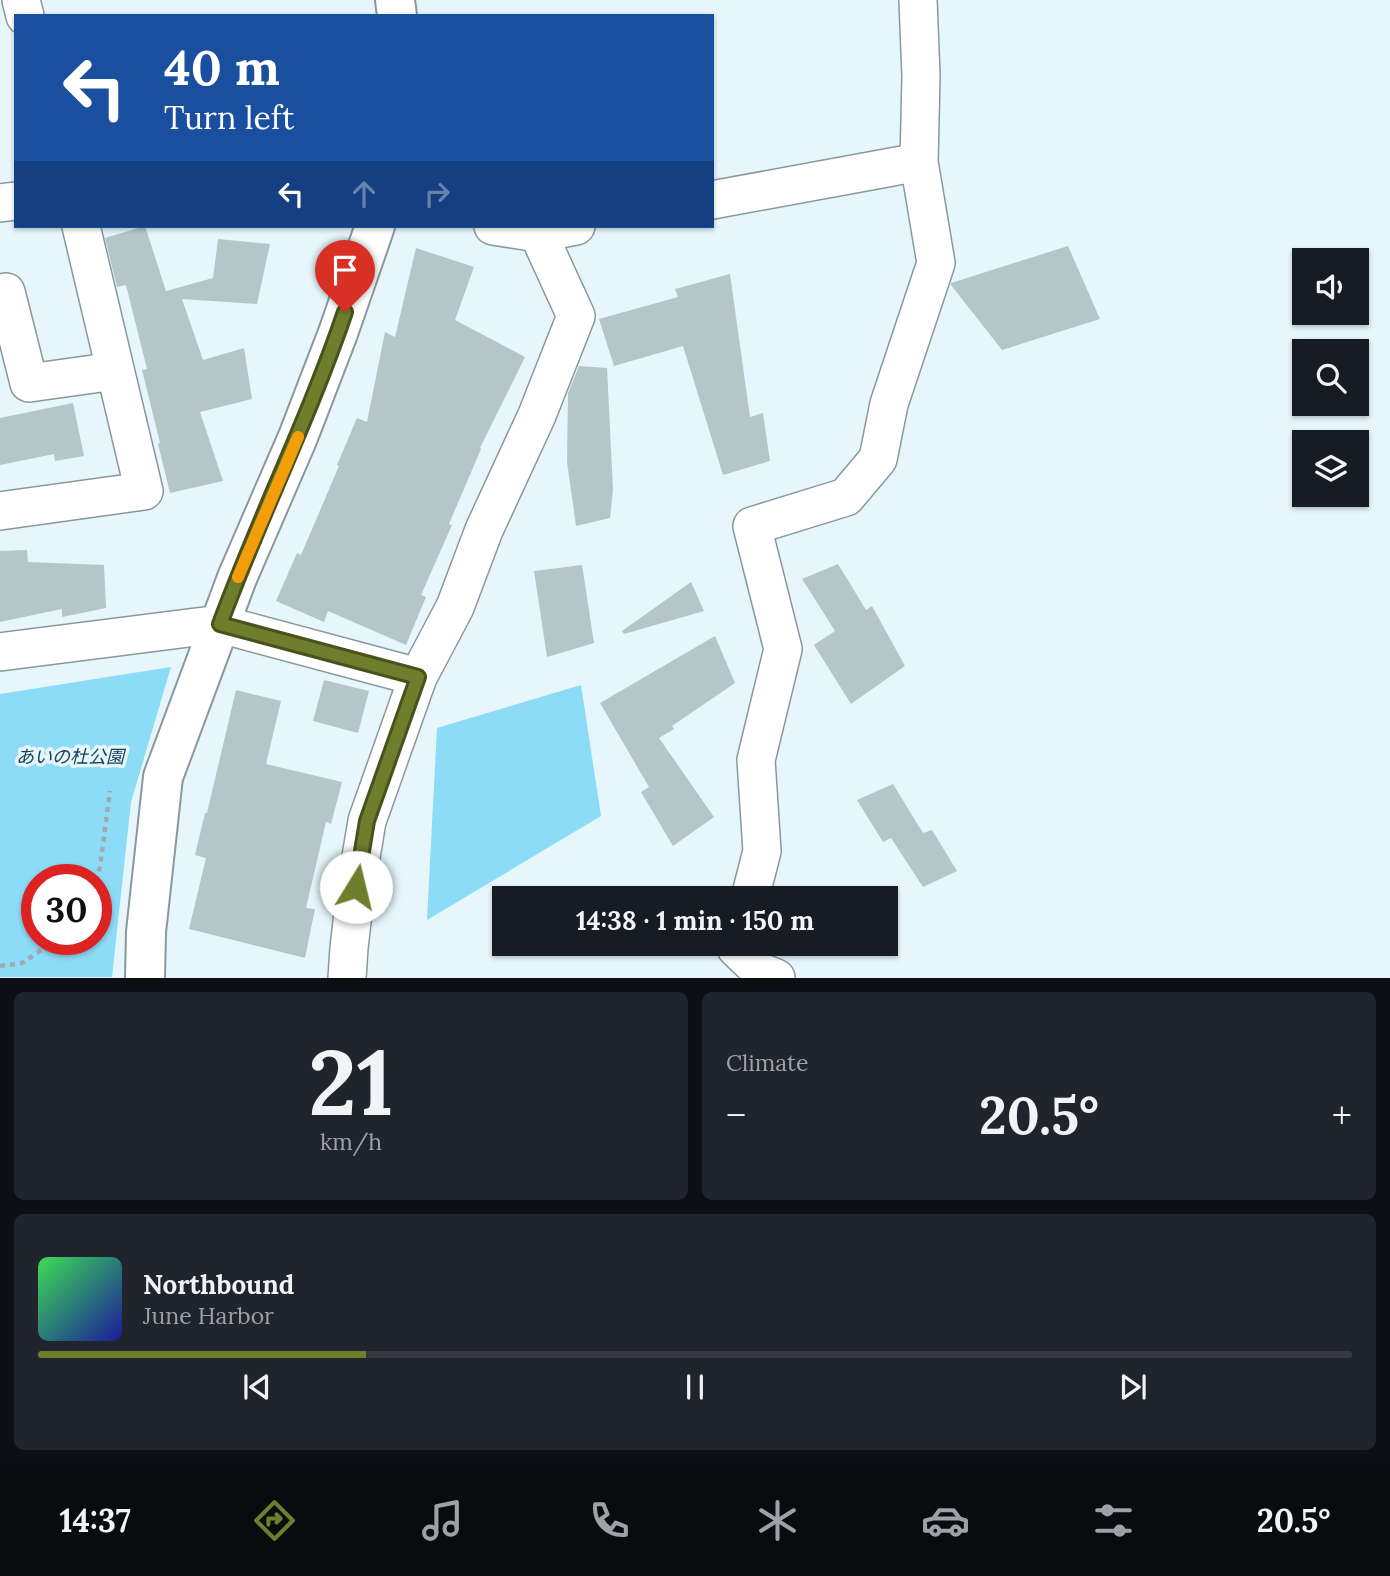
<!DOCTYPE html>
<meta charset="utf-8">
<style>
:root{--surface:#171b24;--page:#20242c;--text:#f1f3f6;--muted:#9ea1a6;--line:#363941;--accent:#6e7e2c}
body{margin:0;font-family:Lora,"Noto Sans JP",serif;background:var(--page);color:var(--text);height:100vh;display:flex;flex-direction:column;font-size:26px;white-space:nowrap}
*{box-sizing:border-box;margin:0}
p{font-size:23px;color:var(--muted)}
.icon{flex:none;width:38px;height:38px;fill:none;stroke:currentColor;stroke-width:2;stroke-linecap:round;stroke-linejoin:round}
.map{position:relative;height:978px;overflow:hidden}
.details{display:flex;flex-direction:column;gap:14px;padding:14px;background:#0d0f14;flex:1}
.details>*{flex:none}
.banner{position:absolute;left:14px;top:14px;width:700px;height:214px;border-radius:0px;box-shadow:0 2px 5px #0004;background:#1a4fa0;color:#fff;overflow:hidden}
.tools{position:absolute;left:1292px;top:248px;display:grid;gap:14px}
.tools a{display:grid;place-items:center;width:77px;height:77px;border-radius:0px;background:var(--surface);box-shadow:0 2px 5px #0004;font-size:35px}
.speed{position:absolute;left:21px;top:864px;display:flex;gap:14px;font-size:35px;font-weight:700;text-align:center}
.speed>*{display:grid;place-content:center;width:91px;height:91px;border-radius:50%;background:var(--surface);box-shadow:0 2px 5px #0004;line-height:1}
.speed .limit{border:10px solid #d22;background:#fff;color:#111}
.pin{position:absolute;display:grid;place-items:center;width:60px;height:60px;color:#fff;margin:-72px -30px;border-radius:50% 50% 50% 0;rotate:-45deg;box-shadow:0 0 7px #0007}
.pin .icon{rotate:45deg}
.me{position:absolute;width:77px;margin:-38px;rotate:9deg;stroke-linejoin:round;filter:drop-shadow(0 0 5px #0008)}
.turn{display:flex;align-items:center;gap:24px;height:147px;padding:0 35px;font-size:32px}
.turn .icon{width:91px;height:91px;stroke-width:2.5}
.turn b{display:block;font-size:49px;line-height:60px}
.lanes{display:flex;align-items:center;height:66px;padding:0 35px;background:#0003;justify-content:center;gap:35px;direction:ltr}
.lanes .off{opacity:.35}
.big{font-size:52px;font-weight:700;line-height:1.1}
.details .card{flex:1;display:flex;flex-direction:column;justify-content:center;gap:10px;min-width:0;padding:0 24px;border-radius:10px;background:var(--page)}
.details .dial{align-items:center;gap:0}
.dial b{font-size:91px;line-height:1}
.song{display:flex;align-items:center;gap:21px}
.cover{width:84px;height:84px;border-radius:10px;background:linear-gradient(135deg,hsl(130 70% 55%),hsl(240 70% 35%))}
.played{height:7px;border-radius:4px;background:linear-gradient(90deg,var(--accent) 25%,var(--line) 25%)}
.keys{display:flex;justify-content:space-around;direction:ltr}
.heat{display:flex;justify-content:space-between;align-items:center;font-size:38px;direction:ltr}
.details .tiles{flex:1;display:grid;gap:14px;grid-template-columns:1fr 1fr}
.card:last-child{grid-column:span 2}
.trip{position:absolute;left:492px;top:886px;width:406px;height:70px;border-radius:0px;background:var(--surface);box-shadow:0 2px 5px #0004;font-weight:700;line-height:70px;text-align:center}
.tab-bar{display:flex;height:112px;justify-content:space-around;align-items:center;background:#090b0e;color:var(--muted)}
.tab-bar .icon{width:49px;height:49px}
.tab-bar .current{color:var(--accent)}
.tab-bar b{font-size:32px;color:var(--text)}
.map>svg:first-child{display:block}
</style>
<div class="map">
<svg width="1390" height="978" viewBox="0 0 1390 978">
<rect width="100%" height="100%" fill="#e6f6fc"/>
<!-- green -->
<path fill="#8cdbf7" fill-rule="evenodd" d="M 171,667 L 131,802 L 112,977 L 0,977 L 0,694 ZM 37,880 L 96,880 L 96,940 L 37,940 Z
M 581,685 L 601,816 L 427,920 L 437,728 Z"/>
<!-- building -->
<path fill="#b5c6c8" d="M 145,226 L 166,291 L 213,278 L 218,239 L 270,244 L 257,304 L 182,299 L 203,360 L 244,348 L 252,399 L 200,412 L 223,481 L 170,493 L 158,444 L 160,443 L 142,370 L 147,369 L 126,285 L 117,287 L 105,238 Z
M 1068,246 L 1100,319 L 1002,350 L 951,285 L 951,283 Z
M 416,248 L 474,267 L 455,320 L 525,357 L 480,448 L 481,449 L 449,524 L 452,525 L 421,595 L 426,597 L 406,645 L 328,611 L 324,622 L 276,601 L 297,553 L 301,555 L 339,466 L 337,465 L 357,418 L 367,422 L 385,332 L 395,337 Z
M 730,274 L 750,417 L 763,413 L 770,461 L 723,475 L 683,346 L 614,366 L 599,319 L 678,297 L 675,289 Z
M 579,366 L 607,368 L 613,490 L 610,518 L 576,526 L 567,462 L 568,393 Z
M 73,403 L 84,456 L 55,461 L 54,454 L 0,465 L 0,418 Z
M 27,550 L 28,562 L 104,565 L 106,608 L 62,617 L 62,609 L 0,622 L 0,551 Z
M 838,564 L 866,610 L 872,606 L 905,666 L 851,704 L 814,645 L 835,631 L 802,579 Z
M 582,565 L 594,643 L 547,657 L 534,571 Z
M 691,582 L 704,611 L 624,634 L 622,631 Z
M 715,636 L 735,683 L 672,726 L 674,729 L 659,738 L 714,817 L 673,846 L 641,792 L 649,787 L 600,703 Z
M 324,680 L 369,691 L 358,733 L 313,721 Z
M 236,690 L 281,701 L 266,764 L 342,782 L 331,824 L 326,822 L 306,908 L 315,909 L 305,958 L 189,929 L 206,858 L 195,855 L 205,813 L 207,813 Z
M 893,784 L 923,833 L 932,830 L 957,871 L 923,887 L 891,838 L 883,842 L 857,800 Z"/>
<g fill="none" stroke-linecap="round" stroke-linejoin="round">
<!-- minor casing -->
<g stroke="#8a989e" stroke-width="40">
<path id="minor" d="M 21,0 L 25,16
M 712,200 L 919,162
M 0,203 L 16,201
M 493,226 L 538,233 L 576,226
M 6,292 L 29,383 L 115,371
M 0,511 L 144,491 L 81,226
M 0,652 L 220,624 L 418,677
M 750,898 L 762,851 L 756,760 L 783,649 L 752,526 L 846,497 L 878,459 L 889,404 L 936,263 L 919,162 L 921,76 L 918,0
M 738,943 L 736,948 L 761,972 L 776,978
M 347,978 L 349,948 L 356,887 L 367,821 L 418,677 L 455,607 L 484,530 L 537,415 L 576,316 L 538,233"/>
</g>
<!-- tertiary casing -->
<g stroke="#8a989e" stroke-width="42">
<path id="tertiary" d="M 395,0 L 397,16
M 145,978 L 146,932 L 163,777 L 237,578 L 298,437 L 338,333 L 375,226"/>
</g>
<!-- path -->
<path stroke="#9eaaaf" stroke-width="4.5" stroke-dasharray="5 5" stroke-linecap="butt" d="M 96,881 L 100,867 L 110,791
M 0,966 L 22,963 L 57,940"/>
<!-- minor -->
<use href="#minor" stroke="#fff" stroke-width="37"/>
<!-- tertiary -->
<use href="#tertiary" stroke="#fff" stroke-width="38"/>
</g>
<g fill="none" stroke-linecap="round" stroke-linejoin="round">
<!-- route casing -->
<g stroke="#48521d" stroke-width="18">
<path id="route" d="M 345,312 C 309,418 259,518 220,624 L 418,677 L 367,821 L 356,887"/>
</g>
<!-- route -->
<use href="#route" stroke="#6e7e2c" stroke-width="12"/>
<!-- slow -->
<path stroke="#f59e0b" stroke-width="12" d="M 238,577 L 298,437"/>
</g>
<g text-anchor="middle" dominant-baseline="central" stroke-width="7" stroke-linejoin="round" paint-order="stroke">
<!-- park labels -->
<g font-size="18" font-style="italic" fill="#164453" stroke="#e6f6fc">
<text x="70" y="756">あいの杜公園</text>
</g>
</g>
</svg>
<div class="tools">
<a><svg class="icon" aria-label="sound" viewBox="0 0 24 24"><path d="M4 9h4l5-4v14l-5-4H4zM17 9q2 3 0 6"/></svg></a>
<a><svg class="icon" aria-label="search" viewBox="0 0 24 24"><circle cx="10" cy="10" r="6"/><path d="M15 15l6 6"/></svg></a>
<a><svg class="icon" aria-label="layers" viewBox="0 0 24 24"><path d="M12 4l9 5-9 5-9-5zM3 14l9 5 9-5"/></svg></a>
</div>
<div class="speed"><div class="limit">30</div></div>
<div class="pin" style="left:345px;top:312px;background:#d93025"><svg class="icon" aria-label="arrive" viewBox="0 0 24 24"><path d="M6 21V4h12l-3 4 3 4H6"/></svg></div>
<svg class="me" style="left:356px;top:887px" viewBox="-20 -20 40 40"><circle r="19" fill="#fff"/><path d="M0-13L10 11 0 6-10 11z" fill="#6e7e2c"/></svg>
<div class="trip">14:38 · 1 min · 150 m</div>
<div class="banner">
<div class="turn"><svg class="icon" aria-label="left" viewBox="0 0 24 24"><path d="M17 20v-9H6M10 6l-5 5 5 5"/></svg><div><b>40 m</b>Turn left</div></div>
<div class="lanes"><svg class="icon" aria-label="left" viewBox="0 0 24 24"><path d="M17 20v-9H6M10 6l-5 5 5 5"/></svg><svg class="icon off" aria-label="ahead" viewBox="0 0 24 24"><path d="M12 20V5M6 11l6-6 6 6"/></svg><svg class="icon off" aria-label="right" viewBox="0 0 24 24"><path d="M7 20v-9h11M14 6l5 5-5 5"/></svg></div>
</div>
</div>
<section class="details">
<div class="tiles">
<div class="card dial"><b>21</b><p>km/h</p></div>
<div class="card"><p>Climate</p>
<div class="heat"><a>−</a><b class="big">20.5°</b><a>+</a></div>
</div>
<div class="card">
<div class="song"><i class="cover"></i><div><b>Northbound</b><p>June Harbor</p></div></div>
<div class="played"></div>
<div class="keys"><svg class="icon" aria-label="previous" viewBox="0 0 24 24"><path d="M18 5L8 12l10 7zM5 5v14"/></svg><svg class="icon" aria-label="pause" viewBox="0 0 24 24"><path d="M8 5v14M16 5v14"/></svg><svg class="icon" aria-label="next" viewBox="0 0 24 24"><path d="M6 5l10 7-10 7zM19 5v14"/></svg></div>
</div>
</div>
</section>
<nav class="tab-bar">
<b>14:37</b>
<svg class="icon current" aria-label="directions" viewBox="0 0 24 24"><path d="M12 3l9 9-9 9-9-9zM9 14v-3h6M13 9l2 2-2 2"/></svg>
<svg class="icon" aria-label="music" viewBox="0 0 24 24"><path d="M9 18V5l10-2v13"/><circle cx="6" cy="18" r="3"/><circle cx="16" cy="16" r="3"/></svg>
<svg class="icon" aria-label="phone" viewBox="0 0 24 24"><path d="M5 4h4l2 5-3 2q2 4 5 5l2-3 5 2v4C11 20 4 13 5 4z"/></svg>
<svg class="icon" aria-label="climate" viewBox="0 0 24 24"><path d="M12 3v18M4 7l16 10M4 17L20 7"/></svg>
<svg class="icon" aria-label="car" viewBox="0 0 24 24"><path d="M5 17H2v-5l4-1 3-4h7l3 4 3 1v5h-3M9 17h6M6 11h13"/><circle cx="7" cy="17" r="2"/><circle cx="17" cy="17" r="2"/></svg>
<svg class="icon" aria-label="filters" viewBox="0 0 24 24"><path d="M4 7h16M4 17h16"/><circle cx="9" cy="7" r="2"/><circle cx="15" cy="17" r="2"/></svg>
<b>20.5°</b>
</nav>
